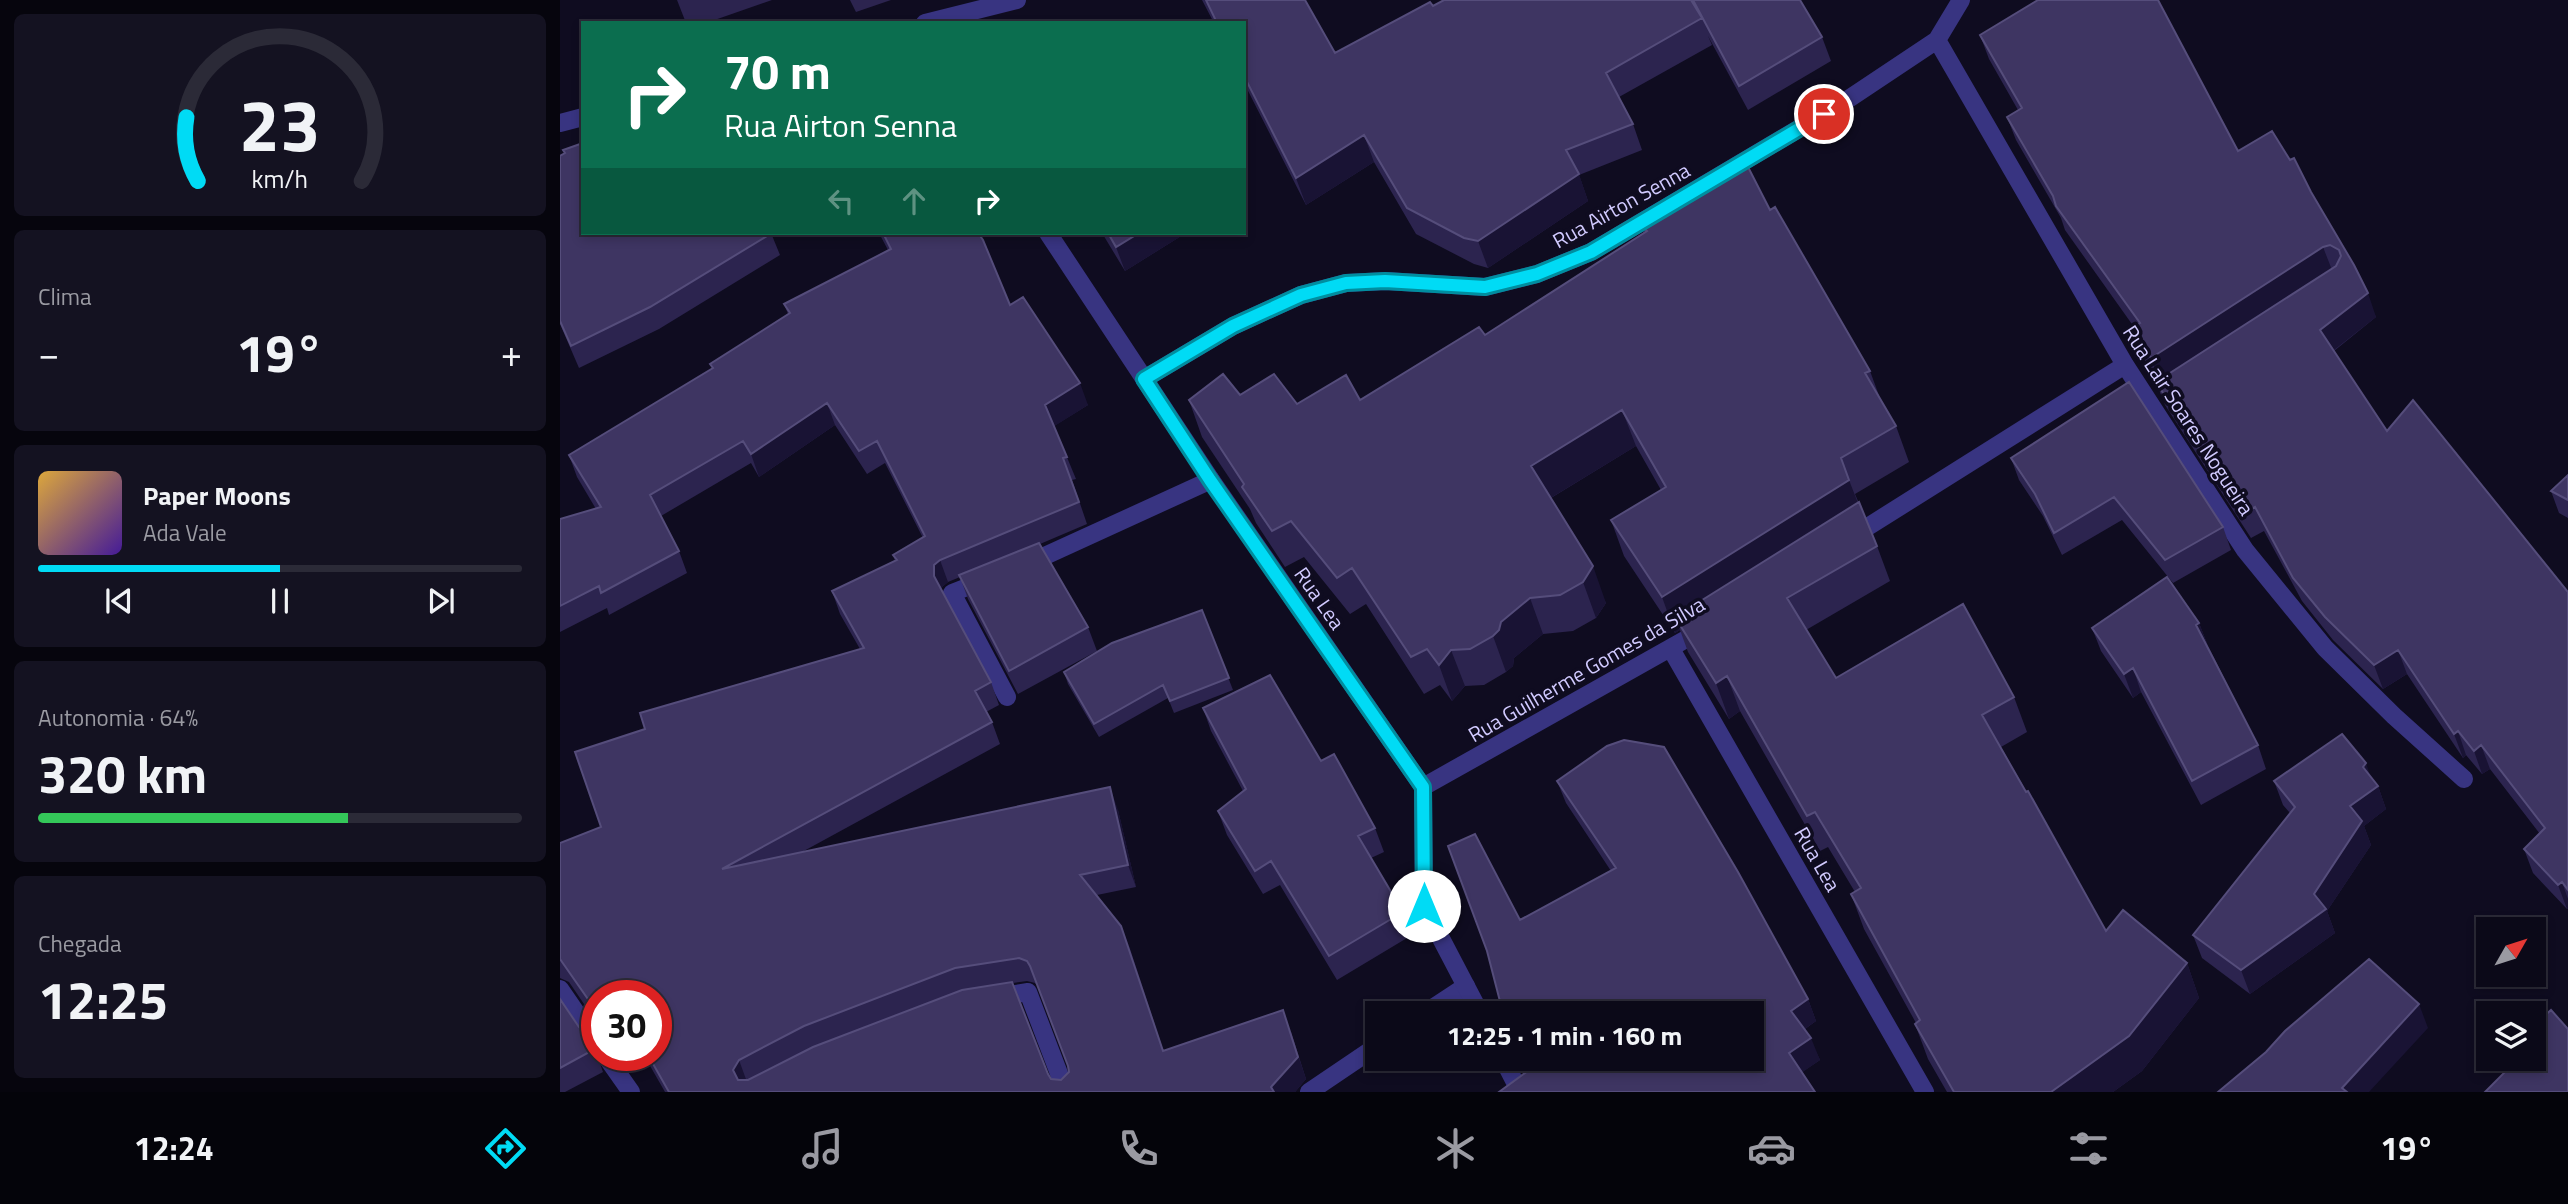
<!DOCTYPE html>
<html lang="pt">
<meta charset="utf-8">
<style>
:root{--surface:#0b0918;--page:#141221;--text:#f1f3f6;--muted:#9a9aa2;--line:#2b2a37;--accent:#00dbf5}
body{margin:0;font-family:"Titillium Web",sans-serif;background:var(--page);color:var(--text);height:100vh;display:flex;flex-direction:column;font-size:26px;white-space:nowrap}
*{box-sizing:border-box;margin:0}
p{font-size:23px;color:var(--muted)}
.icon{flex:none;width:38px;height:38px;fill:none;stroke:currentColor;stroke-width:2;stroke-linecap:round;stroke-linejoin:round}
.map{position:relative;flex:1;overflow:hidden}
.panel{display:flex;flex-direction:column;gap:14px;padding:14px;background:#06050d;width:560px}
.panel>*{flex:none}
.guide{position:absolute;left:21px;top:21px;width:665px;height:214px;border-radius:0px;box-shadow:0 4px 10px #0003,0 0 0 2px var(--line);background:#0b6e4f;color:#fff;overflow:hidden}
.needle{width:46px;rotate:51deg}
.buttons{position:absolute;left:1916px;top:917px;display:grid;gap:14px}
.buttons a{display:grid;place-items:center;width:70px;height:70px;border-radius:0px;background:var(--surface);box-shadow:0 4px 10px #0003,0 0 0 2px var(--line);font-size:35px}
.speed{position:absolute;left:21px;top:980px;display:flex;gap:14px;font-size:35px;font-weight:700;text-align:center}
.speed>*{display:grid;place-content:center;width:91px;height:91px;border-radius:50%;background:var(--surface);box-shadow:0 4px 10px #0003,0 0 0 2px var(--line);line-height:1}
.speed .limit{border:10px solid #d22;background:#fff;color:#111}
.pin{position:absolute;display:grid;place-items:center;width:60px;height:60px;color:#fff;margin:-30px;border:4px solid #fff;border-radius:50%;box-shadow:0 2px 7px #0007}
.me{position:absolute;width:77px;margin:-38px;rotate:0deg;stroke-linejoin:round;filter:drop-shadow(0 0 5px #0008)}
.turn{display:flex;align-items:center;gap:24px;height:147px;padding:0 28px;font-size:32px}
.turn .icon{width:91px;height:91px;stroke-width:2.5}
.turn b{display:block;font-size:49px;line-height:60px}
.lanes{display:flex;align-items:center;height:66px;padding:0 28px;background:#0003;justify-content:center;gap:35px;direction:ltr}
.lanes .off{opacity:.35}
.big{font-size:52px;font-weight:700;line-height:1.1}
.panel .card{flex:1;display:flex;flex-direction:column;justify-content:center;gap:10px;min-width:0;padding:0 24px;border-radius:10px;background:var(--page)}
.panel .dial{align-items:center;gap:0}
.dial svg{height:182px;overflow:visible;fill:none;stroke:var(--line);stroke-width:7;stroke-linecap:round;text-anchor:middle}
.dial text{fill:var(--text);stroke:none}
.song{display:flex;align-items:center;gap:21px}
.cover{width:84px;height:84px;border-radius:10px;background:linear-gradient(135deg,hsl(40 70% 55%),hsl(260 70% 35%))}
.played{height:7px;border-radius:4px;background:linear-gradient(90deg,var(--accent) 50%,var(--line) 50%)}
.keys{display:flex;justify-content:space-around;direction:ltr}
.heat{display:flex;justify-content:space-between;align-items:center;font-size:38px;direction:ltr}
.charge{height:10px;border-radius:5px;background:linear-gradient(90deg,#34c759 64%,var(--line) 0)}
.trip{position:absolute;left:805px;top:1001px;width:399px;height:70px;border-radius:0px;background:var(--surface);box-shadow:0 4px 10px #0003,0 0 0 2px var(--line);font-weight:700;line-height:70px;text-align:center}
.tab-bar{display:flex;height:112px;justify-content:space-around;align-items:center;background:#04040a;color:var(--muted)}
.tab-bar .icon{width:49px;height:49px}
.tab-bar .current{color:var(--accent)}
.tab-bar b{font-size:32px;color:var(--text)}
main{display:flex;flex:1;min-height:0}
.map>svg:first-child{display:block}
</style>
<main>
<section class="panel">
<div class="card dial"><svg viewBox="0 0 100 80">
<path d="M14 69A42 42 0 1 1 86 69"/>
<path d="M14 69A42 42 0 0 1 9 41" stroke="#00dbf5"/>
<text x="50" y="56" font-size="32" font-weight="700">23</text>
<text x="50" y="72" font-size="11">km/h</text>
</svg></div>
<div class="card"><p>Clima</p>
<div class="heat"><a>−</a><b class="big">19°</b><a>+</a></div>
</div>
<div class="card">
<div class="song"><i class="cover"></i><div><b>Paper Moons</b><p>Ada Vale</p></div></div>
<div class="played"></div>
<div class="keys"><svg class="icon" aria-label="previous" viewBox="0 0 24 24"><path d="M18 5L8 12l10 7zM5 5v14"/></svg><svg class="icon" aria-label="pause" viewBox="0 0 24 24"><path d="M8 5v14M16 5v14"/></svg><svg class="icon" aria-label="next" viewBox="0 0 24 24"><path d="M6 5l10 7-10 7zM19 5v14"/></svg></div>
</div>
<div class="card"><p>Autonomia · 64%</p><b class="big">320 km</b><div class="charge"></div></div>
<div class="card"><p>Chegada</p><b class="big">12:25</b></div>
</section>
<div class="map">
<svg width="2008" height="1092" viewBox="0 0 2008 1092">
<rect width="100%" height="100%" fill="#0f0c20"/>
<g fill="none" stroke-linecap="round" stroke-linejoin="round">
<!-- lane -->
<path stroke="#383481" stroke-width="18" d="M 365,23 L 457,0
M 465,565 L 651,480
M 425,580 L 392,593 L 447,697
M 865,1013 L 906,986
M 749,1092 L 817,1046"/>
<!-- street -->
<path stroke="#383481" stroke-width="18" d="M 1377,40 L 1565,365 L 1685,550 L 1765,648 L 1834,716 L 1904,779
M 0,123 L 23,117
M 488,233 L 651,480 L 863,787 L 864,906 L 920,1013
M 584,379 L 673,326 L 741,295 L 786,283 L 826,281 L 925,287 L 977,274 L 1031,252 L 1287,100 L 1377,40 L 1401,0
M 1290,538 L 1565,365
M 1111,649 L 1365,1092
M 863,787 L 1144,629
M 0,989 L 37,1043
M 436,997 L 468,992 L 506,1092
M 45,1055 L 71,1092
M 943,1059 L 960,1092"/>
</g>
<!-- wall -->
<path fill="#2c244f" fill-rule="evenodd" d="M 117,0 L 212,0 L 146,23 L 126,23 Z
M 290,0 L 331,0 L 296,12 Z
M 642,0 L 745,0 L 775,53 L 873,6 L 1135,6 L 1133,0 L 1240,0 L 1262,37 L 1271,61 L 1188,110 L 1148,36 L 1152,45 L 1059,97 L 1073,124 L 1082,150 L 1019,175 L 1028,201 L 928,268 L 914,264 L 856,234 L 814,162 L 746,205 L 684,83 L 684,23 L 654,23 Z
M 1420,35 L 1678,151 L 1730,160 L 1751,192 L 1816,317 L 1774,351 L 1827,431 L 2008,592 L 2008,908 L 2007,909 L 1973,873 L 1964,849 L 1980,834 L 1930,769 L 1922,774 L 1906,755 L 1903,758 L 1847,674 L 1823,689 L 1773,640 L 1742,601 L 1704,531 L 1691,538 L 1605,405 L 1596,382 L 1599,380 L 1579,353 L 1570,329 L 1574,327 L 1505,230 L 1501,218 L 1456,140 L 1447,117 L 1458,110 L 1429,59 Z
M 0,156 L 211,233 L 220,255 L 99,329 L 19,368 L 0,324 Z
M 1210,210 L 1310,371 L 1321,401 L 1336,426 L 1349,462 L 1295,494 L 1317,546 L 1330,581 L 1246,630 L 1276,678 L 1454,697 L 1467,732 L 1441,747 L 1546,931 L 1627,963 L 1639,998 L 1582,1071 L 1553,1092 L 1387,1092 L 1368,1059 L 1355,1024 L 1356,1023 L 1304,929 L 1291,894 L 1295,892 L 1268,847 L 1260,851 L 1180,711 L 1169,719 L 1128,652 L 1120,630 L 1115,633 L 1064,556 L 1051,520 L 1101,490 L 1076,446 L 991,498 L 1046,603 L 1036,618 L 1013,631 L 983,634 L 954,658 L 953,666 L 946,672 L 924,685 L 905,686 L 892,701 L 880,685 L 864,694 L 806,604 L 790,614 L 744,557 L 725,567 L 696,523 L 690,509 L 642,437 L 629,400 L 680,395 L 737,404 L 800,400 L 925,335 L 1084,234 L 1081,225 Z
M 319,233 L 418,233 L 450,305 L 528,405 L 494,426 L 516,479 L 512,480 L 527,524 L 480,544 L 528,627 L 537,651 L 458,694 L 408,599 L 400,577 L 388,582 L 382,587 L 382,592 L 431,682 L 439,705 L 426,712 L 432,722 L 440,744 L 242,852 L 558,810 L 576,887 L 537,895 L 561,926 L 603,1051 L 731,1032 L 746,1079 L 735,1092 L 105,1092 L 89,1064 L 81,1069 L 71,1057 L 63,1061 L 59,1055 L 96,1055 L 37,996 L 37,1023 L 9,982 L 0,978 L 0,843 L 41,827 L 85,729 L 300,649 L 280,614 L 272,591 L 335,561 L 333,555 L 363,538 L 325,463 L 307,474 L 275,425 L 199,477 L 191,463 L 101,516 L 119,551 L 127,573 L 49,615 L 47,608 L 0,632 L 0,519 L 36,509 L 17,477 L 9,455 L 152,369 L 150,364 L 228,314 L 224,304 L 328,250 ZM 467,981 L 475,983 L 479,988 L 509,1067 L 509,1072 L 501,1080 L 491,1079 L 488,1074 L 453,983 Z
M 542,233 L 626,233 L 565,271 Z
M 1451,458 L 1663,527 L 1671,550 L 1613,583 L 1562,520 L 1502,555 L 1483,516 L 1459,480 Z
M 2008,475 L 2008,518 L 1999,513 L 1991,491 Z
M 642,610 L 673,690 L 614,713 L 608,698 L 539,737 L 508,684 L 504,672 Z
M 1639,623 L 1648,646 L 1698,745 L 1706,769 L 1641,805 L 1581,692 L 1573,698 L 1541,651 L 1532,628 Z
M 643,708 L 761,761 L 815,828 L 824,852 L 811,858 L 843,912 L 852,935 L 777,980 L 720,885 L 703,894 L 667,835 L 658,811 L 683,791 L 651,731 Z
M 1811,777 L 1818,786 L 1826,809 L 1804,826 L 1811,845 L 1767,911 L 1775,933 L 1690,994 L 1642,958 L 1633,935 L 1730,813 L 1723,805 L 1714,781 Z
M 997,781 L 1248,999 L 1256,1021 L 1245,1029 L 1260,1060 L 1242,1072 L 969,1070 L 961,1059 L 1192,1059 L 960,920 L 1051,871 L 1006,803 Z
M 0,999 L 35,1049 L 43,1072 L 5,1092 L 0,1092 Z
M 1991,1010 L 2008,1029 L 2008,1092 L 1925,1092 L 1951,1066 L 1949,1059 L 1974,1059 L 1974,1025 Z"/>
<!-- shaded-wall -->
<path fill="#191334" d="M 804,135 L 814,162 L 746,205 L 736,178 Z
M 1019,174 L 1028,201 L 928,268 L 918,241 Z
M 579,233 L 626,233 L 565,271 L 556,247 Z
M 1763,247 L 1772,270 L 1600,382 L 1591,358 Z
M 1808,293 L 1816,317 L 1769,354 L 1760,330 Z
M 520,383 L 528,405 L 493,427 L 485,405 Z
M 267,403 L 275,425 L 199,477 L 191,454 Z
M 1062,410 L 1076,446 L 984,502 L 971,466 Z
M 1289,480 L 1303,516 L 1115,617 L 1120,630 L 1115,633 L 1102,597 Z
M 380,560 L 388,582 L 382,587 L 382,598 L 374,576 L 374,565 Z
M 1033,566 L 1046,603 L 1036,618 L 1023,582 Z
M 970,598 L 983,634 L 954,658 L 953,666 L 946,672 L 933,636 L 941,622 Z
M 1639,623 L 1648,646 L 1636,625 Z
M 891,650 L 905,686 L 892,701 L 879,665 Z
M 1838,650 L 1847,674 L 1823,689 L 1814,665 Z
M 1573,668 L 1581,692 L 1573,698 L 1564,674 Z
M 1167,676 L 1180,711 L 1169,719 L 1156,683 Z
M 1898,731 L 1906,755 L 1903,758 L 1894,734 Z
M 1921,745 L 1930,769 L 1922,774 L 1914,751 Z
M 1806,763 L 1814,787 L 1818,786 L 1826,809 L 1804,826 L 1811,845 L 1767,911 L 1775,933 L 1690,994 L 1681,970 L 1754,894 L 1790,806 L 1803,767 Z
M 550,787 L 558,810 L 576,887 L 568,865 Z
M 2002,882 L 2008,899 L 2008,908 L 2007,909 L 1998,885 Z
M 561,926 L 570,948 L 611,1074 L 603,1051 Z
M 1627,963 L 1639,998 L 1582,1071 L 1553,1092 L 1491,1092 Z
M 1248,999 L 1256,1021 L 1239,1033 L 1231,1011 Z
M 1859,1004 L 1868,1028 L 1809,1092 L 1784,1092 L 1782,1088 Z
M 723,1010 L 746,1079 L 735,1092 L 713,1092 L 711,1087 Z
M 1251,1038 L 1260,1060 L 1237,1076 L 1229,1053 Z
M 179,1060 L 187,1082 L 181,1092 L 173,1070 Z"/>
<!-- building -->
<path fill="#3e3562" stroke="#554d7b" stroke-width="2" fill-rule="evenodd" d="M 646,0 L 745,0 L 775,53 L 870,2 L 873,6 L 884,0 L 1131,0 L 1142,18 L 1046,73 L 1073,124 L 1006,150 L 1019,174 L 918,241 L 904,238 L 847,208 L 804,135 L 736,178 L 684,76 L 684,23 L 657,23 Z
M 1133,0 L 1240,0 L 1262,37 L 1179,86 Z
M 1478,0 L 1598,0 L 1678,151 L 1712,131 L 1730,160 L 1734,158 L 1751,192 L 1794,265 L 1808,293 L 1760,330 L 1827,431 L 1853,400 L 2008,592 L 2008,890 L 2002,882 L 1998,885 L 1964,849 L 1985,828 L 1921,745 L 1914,751 L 1898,731 L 1894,734 L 1838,650 L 1814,665 L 1765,617 L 1733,578 L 1695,507 L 1682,515 L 1596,382 L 1776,266 L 1781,256 L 1779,250 L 1770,245 L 1763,247 L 1591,358 L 1570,329 L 1580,323 L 1496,206 L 1493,196 L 1447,117 L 1462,108 L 1420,35 Z
M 23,143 L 23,233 L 212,233 L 90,307 L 11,346 L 0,321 L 0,156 L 5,153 L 3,150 Z
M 1186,163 L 1210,210 L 1215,207 L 1310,371 L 1305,373 L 1336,426 L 1281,458 L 1289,480 L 1102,597 L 1051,520 L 1106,487 L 1062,410 L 971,466 L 1033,566 L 1023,582 L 1000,595 L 970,598 L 941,622 L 939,630 L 933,636 L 910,649 L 891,650 L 879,665 L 867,649 L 851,657 L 792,568 L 777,578 L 731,521 L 712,531 L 682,487 L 684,484 L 629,400 L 663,374 L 680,395 L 714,374 L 737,404 L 786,375 L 800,400 L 919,327 L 925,335 L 1087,231 L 1081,225 Z
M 323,233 L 418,233 L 423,240 L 450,305 L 463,297 L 520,383 L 485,405 L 507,457 L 503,458 L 519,502 L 380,560 L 374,565 L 374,576 L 431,682 L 415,691 L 432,722 L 162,869 L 550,787 L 568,865 L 520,875 L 561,926 L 603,1051 L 723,1010 L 738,1057 L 711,1087 L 714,1092 L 109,1092 L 88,1055 L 96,1055 L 96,996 L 37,996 L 37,1012 L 0,959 L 0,843 L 41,827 L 15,752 L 85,729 L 80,713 L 304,648 L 272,591 L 337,560 L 333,555 L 365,536 L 317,441 L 299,451 L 267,403 L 191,454 L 183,441 L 90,495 L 119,551 L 41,593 L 39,586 L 0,606 L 0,519 L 41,507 L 9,455 L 153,368 L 150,364 L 230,313 L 224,304 L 331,249 ZM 459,958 L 467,961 L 470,966 L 508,1066 L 509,1072 L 501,1080 L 491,1079 L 488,1074 L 452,982 L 402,990 L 253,1047 L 188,1080 L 178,1080 L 173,1070 L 179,1060 L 244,1026 L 395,968 Z
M 548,233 L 579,233 L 556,247 Z
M 1569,382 L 1663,527 L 1605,560 L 1554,497 L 1494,533 L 1475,494 L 1451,458 Z
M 2008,475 L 2008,500 L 1991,491 Z
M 1299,502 L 1317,546 L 1227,598 L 1276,678 L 1403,604 L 1454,697 L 1422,715 L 1466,792 L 1468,791 L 1546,931 L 1563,910 L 1627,963 L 1569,1036 L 1491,1092 L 1394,1092 L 1355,1024 L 1360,1020 L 1291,894 L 1301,888 L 1255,812 L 1247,816 L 1167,676 L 1156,683 L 1115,617 Z
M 479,543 L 528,627 L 449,671 L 399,575 Z
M 1607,577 L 1639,623 L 1636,625 L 1698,745 L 1632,781 L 1573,668 L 1564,674 L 1532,628 Z
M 642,610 L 669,678 L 610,701 L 603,685 L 534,724 L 504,672 L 552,643 Z
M 710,675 L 761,761 L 774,754 L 815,828 L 798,836 L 843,912 L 769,956 L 711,861 L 695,871 L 658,811 L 686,789 L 643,708 Z
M 1782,734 L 1806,763 L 1803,767 L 1818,786 L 1790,806 L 1802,821 L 1754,894 L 1766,909 L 1681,970 L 1633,935 L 1735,807 L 1714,781 Z
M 1064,740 L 1104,747 L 1178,872 L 1248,999 L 1231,1011 L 1251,1038 L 1229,1053 L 1255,1092 L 939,1092 L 976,1065 L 971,1059 L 1192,1059 L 1192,1013 L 943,1013 L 927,951 L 888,846 L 915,834 L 960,920 L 1056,868 L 997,781 L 1047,746 Z
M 1809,959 L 1859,1004 L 1782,1088 L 1787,1092 L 1658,1092 L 1706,1052 L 1725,1031 Z
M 0,999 L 19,1027 L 26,1031 L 27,1039 L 35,1049 L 0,1068 Z
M 1991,1010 L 2008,1029 L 2008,1092 L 1925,1092 L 1956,1061 L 1953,1059 L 1974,1059 L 1974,1025 Z"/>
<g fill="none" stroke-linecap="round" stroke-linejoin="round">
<!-- route casing -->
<g stroke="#008e9f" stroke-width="18">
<path id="route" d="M 864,906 L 863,787 L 650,480 L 584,379 L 673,326 L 741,295 L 786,283 L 825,281 L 925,287 L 977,274 L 1031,252 L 1264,114"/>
</g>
<!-- route -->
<use href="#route" stroke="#00dbf5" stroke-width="12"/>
</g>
<g text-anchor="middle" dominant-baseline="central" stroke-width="7" stroke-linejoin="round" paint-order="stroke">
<!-- street labels -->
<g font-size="21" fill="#d1caff" stroke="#0f0c20">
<text transform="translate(1061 205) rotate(-29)">Rua Airton Senna</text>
<text transform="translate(1629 420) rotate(57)">Rua Lair Soares Nogueira</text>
<text transform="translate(760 598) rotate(55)">Rua Lea</text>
<text transform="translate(1026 669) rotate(-30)">Rua Guilherme Gomes da Silva</text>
<text transform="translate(1258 859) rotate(60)">Rua Lea</text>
</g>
</g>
</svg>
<div class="buttons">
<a><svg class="needle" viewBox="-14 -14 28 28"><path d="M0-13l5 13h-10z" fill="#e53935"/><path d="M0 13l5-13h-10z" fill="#9a9aa2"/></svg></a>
<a><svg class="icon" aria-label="layers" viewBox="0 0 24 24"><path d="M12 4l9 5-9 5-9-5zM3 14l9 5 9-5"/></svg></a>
</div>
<div class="speed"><div class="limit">30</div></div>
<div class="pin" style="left:1264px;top:114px;background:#d93025"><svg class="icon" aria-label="arrive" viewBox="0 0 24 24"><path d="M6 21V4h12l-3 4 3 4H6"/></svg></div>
<svg class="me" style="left:864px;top:906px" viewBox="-20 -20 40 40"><circle r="19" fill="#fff"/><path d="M0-13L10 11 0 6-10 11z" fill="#00dbf5"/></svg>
<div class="trip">12:25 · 1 min · 160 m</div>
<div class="guide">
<div class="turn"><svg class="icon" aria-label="right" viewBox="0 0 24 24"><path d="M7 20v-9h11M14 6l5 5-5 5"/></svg><div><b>70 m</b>Rua Airton Senna</div></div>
<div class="lanes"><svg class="icon off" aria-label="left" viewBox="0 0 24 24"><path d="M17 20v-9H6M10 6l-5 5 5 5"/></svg><svg class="icon off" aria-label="ahead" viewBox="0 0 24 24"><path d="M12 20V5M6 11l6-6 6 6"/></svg><svg class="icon" aria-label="right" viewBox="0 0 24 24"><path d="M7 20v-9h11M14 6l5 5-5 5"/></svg></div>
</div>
</div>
</main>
<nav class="tab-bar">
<b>12:24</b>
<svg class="icon current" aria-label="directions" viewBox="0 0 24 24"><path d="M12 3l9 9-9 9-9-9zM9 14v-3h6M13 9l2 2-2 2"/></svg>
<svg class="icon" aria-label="music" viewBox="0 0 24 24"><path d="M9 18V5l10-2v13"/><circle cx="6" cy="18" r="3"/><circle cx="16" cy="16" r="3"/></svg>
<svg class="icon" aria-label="phone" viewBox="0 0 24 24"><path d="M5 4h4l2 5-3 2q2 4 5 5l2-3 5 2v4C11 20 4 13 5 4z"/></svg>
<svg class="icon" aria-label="climate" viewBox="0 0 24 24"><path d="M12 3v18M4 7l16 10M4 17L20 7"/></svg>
<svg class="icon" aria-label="car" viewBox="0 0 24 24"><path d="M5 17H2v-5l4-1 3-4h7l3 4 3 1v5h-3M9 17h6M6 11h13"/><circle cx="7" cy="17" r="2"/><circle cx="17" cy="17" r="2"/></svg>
<svg class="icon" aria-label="filters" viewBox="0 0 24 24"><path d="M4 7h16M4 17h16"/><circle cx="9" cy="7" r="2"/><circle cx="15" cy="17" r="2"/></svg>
<b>19°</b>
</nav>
